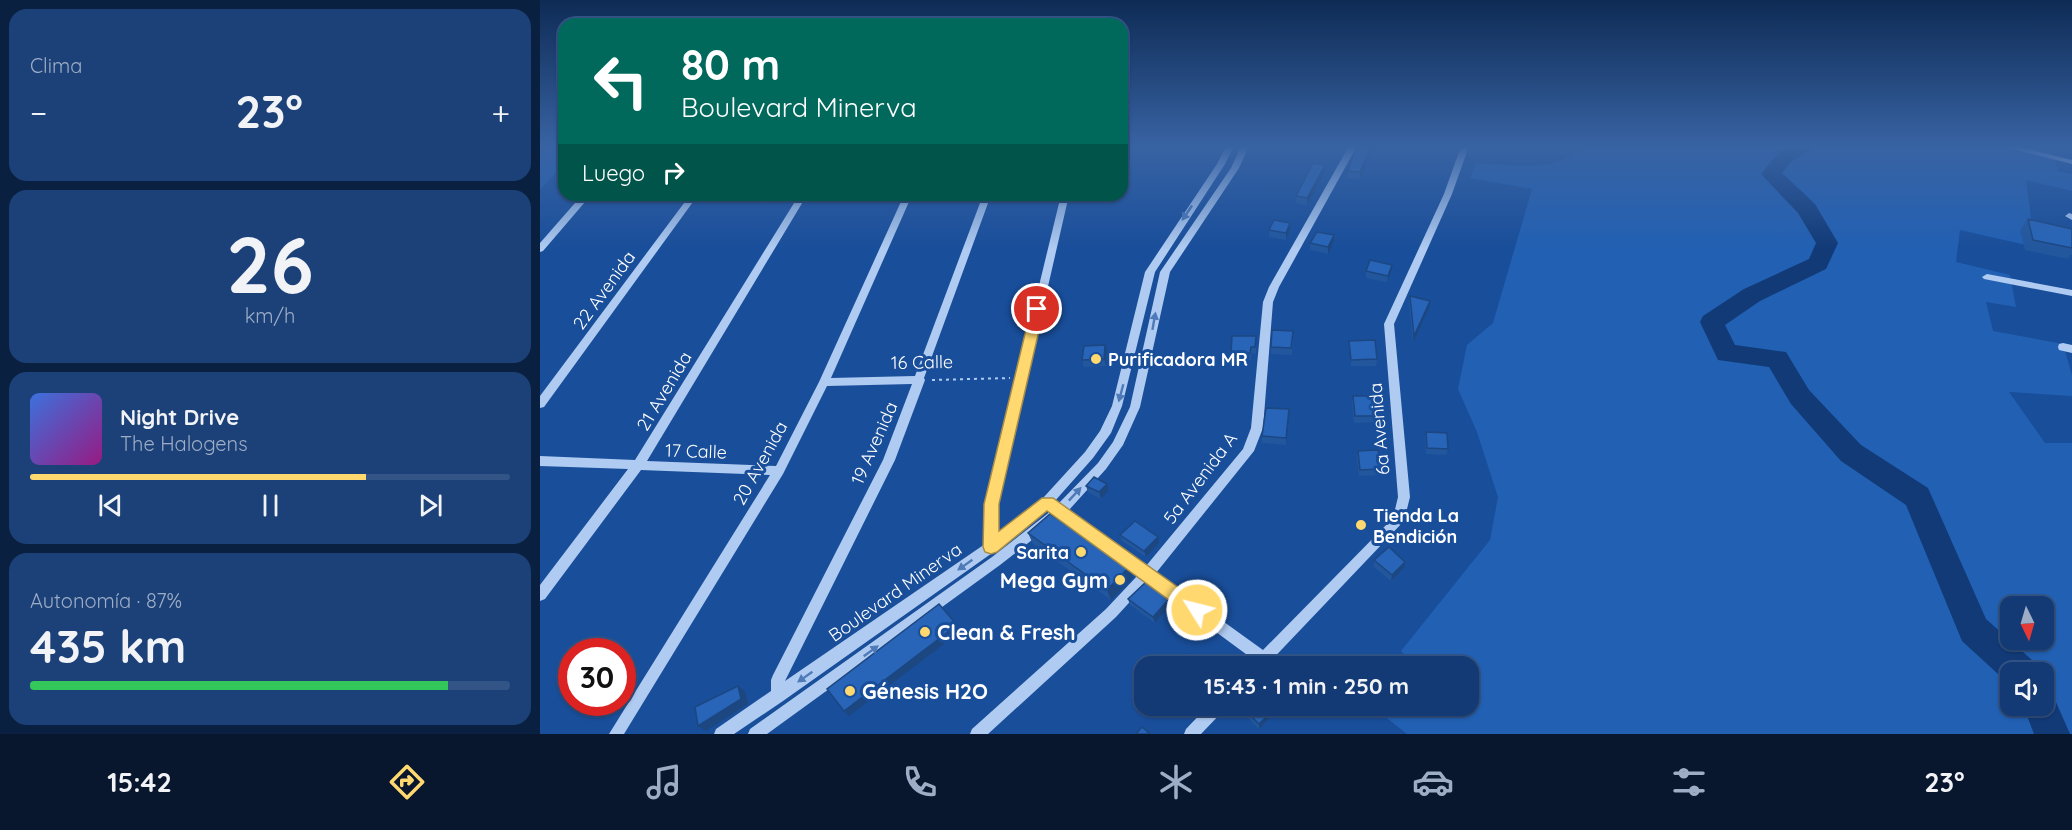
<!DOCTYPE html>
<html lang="es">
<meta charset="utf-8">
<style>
:root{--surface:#133a74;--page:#1c4179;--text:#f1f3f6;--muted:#9dadc5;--line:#325486;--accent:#ffd86f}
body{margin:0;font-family:Quicksand,sans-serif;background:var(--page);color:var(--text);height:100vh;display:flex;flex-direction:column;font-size:22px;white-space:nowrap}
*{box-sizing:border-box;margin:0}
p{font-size:20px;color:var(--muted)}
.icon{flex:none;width:33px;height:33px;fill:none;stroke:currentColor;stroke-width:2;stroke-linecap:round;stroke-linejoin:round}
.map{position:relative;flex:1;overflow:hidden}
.details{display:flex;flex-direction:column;gap:9px;padding:9px;background:#0a2040;width:540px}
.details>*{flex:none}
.top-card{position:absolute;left:18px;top:18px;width:570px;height:183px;border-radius:18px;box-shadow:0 2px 4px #0004,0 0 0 2px var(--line);background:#00695c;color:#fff;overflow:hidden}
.needle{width:39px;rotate:175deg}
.buttons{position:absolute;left:1460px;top:596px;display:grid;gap:12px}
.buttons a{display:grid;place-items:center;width:54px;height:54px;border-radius:12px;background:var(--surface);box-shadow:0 2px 4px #0004,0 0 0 2px var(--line);font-size:30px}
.speed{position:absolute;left:18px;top:638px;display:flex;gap:12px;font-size:30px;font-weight:700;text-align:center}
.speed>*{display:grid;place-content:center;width:78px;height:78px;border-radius:50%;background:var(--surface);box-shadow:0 2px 4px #0004,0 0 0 2px var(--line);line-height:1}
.speed .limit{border:9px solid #d22;background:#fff;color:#111}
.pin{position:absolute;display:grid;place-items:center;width:51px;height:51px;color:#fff;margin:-26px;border:3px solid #fff;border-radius:50%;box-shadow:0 2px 6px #0007}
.me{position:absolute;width:66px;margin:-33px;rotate:306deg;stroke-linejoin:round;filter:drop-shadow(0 0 4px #0008)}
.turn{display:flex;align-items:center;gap:21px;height:126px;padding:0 24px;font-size:27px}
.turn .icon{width:78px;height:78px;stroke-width:2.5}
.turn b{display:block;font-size:42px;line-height:51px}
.then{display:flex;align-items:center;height:57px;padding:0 24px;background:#0003;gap:12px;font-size:22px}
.big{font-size:45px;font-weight:800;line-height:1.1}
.details .widget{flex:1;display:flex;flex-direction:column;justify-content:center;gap:9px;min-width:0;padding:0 21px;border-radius:18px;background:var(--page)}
.details .dial{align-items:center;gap:0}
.dial b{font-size:78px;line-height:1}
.song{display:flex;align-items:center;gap:18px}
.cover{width:72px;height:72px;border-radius:9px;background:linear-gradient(135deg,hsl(220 70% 55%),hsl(310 70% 35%))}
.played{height:6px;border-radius:3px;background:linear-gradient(90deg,var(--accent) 70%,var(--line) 70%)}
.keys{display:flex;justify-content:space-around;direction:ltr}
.heat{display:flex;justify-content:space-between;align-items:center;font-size:33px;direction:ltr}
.charge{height:9px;border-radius:4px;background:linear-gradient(90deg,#34c759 87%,var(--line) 0)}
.trip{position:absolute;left:594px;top:656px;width:345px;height:60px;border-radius:18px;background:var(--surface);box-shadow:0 2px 4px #0004,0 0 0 2px var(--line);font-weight:800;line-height:60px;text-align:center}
.dock{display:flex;height:96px;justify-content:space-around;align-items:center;background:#08172e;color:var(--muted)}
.dock .icon{width:42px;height:42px}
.dock .current{color:var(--accent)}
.dock b{font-size:27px;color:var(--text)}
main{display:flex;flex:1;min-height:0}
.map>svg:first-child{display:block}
</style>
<main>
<section class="details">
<div class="widget"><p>Clima</p>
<div class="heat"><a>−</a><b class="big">23°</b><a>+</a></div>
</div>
<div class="widget dial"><b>26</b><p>km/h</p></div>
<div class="widget">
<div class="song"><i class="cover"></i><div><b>Night Drive</b><p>The Halogens</p></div></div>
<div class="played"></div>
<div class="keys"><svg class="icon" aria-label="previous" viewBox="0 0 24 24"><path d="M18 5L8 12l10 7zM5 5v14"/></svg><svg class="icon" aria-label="pause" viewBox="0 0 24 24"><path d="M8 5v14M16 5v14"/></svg><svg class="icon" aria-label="next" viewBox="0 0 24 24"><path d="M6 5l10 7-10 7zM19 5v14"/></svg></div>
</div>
<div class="widget"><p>Autonomía · 87%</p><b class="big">435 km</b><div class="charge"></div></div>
</section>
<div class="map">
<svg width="1532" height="734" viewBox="0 0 1532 734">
<rect width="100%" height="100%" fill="#194e9a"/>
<!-- green -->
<path fill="#2260b3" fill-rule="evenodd" d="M 0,146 L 24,146 L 24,164 L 0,190 Z
M 1042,146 L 1483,146 L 1513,153 L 1518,171 L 1532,174 L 1532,191 L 1486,180 L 1495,247 L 1420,230 L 1416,262 L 1470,275 L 1476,307 L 1446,302 L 1453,331 L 1523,344 L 1532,375 L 1532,396 L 1469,392 L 1505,443 L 1532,443 L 1532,734 L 867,734 L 843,715 L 851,705 L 928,705 L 928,666 L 876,666 L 861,651 L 950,540 L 958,497 L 937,432 L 918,389 L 927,345 L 953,323 L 992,189 L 930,178 L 936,163 C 972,165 1015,175 1042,146 ZM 1470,606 L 1503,606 L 1503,639 L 1470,639 ZM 1470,672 L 1503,672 L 1503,705 L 1470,705 Z"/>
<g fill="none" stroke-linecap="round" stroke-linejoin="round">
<!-- river -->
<path fill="#113a77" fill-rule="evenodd" d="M 1252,146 L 1277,146 L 1252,161 L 1242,173 L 1275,204 L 1298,243 L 1286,269 L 1220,301 L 1185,325 L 1195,345 L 1246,352 L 1269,390 L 1321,445 L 1388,488 L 1446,619 L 1492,660 L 1497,672 L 1470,672 L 1470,685 L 1422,641 L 1366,505 L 1301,461 L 1251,404 L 1229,367 L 1178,360 L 1160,322 L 1163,316 L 1204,289 L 1269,259 L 1276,243 L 1258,213 L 1221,174 L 1238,153 Z
M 1503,689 L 1512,693 L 1530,734 L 1494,734 L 1483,705 L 1503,705 Z"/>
<!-- path -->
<path stroke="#afcbf1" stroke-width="2" stroke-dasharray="3 4" stroke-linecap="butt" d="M 392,380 L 470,378"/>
<!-- minor -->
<path fill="#afcbf1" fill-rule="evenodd" d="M 686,146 L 694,146 L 685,164 L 615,272 L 582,406 L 571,433 L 553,458 L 514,502 L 519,503 L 558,463 L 573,442 L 590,407 L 620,272 L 691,168 L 701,146 L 709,146 L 699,168 L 630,272 L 600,407 L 583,445 L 566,469 L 529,510 L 606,566 L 703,449 L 711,428 L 723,302 L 729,287 L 809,146 L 817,146 L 739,287 L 733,302 L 723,428 L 714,451 L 616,573 L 723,650 L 853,518 L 858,497 L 844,324 L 904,194 L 921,146 L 929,146 L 912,194 L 854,324 L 870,497 L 864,521 L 726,666 L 710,666 L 714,660 L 608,582 L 576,617 L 448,734 L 430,734 L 432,729 L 566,609 L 598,575 L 520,518 L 460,565 L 227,734 L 208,734 L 210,729 L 452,557 L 511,511 L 509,507 L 455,551 L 243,701 L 194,734 L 174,734 L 176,729 L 231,691 L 231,680 L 233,675 L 343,460 L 372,384 L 287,386 L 243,474 L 84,734 L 69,734 L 230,475 L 101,470 L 5,599 L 0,601 L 0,585 L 88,469 L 0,466 L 0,456 L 95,460 L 259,195 L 267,195 L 107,461 L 236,466 L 279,382 L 364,195 L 372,195 L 291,378 L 375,376 L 443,195 L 451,195 L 384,378 L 385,380 L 355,460 L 245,681 L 445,544 L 446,504 L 521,195 L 529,195 L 458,504 L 457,534 L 503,498 L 545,452 L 560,431 L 572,406 L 605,272 L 677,164 Z
M 1461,146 L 1475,146 L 1532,160 L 1532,164 Z
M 42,195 L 51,195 L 3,251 L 0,252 L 0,243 Z
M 150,195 L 158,195 L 4,407 L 0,408 L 0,396 Z
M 1529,213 L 1532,214 L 1532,220 L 1525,216 Z
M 1447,274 L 1532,290 L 1532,296 L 1444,279 L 1442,277 Z
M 1523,343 L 1532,345 L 1532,353 L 1519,350 L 1518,347 L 1519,344 Z
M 669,705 L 686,705 L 684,710 L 661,734 L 644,734 L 646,729 Z"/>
</g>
<!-- wall -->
<path fill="#22579e" d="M 832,150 L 820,179 L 808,178 L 808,171 Z
M 785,165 L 785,172 L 767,205 L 756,203 L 756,196 Z
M 1488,219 L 1532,248 L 1532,254 L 1528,259 L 1485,250 L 1480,230 Z
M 729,230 L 750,230 L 746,240 L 729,237 Z
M 794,235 L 794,242 L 788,254 L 770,250 L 770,243 Z
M 826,271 L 851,272 L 847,282 L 826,278 Z
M 870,296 L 890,301 L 889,308 L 873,343 L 869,303 Z
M 753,331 L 752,355 L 731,354 L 731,347 Z
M 716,336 L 716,354 L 711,353 L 711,360 L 692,360 L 691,353 Z
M 809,341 L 837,359 L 836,366 L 811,366 Z
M 565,345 L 567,351 L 566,366 L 544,367 L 542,360 Z
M 813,396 L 838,416 L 837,422 L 814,423 L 812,403 Z
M 749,409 L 746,445 L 722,443 L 722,436 Z
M 886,432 L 908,449 L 906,455 L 886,454 L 885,439 Z
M 818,451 L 841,469 L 840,475 L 819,476 L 817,458 Z
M 567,484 L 569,490 L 561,499 L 548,492 L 546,486 Z
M 488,533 L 589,567 L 593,578 L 571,600 L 493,544 Z
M 580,535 L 619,543 L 606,557 L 582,541 Z
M 834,560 L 864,568 L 851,581 L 834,567 Z
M 630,598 L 631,604 L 615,623 L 590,605 L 588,599 Z
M 701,706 L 731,712 L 731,717 L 719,729 L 702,712 Z"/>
<!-- shaded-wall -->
<path fill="#1c4781" d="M 831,146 L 832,146 L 832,150 L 820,179 L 820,172 Z
M 785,165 L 785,172 L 767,205 L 767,198 Z
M 750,223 L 750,230 L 746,240 L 746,233 Z
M 794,235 L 794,242 L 788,254 L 788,247 Z
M 852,265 L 851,272 L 847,282 L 848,276 Z
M 890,301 L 889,308 L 873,343 L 874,336 Z
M 565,345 L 567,351 L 566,366 L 564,359 Z
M 749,409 L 749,416 L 746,445 L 746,438 Z
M 567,484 L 569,490 L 561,499 L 559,492 Z
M 618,537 L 619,543 L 606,557 L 604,551 Z
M 865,562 L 864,568 L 851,581 L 852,575 Z
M 589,567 L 593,578 L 571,600 L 567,590 Z
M 630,598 L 631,604 L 615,623 L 613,617 Z
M 417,625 L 421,631 L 309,716 L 304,711 Z
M 198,686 L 205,691 L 208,704 L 166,731 L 158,726 Z
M 731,712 L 731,717 L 719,729 L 719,724 Z"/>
<!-- building -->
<path fill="#2865b8" stroke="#1c4781" stroke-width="1.5" d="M 817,146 L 831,146 L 820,172 L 808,171 Z
M 773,163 L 785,165 L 767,198 L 756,196 Z
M 1488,219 L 1532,229 L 1532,248 L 1493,240 Z
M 734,220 L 750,223 L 746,233 L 729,230 Z
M 777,232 L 794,235 L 788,247 L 770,243 Z
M 830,260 L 852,265 L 848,276 L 826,271 Z
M 870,296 L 890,301 L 874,336 Z
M 732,330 L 753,331 L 751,348 L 731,347 Z
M 692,336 L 716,336 L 715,347 L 711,347 L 710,353 L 691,353 Z
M 835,340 L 837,359 L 811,360 L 809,341 Z
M 565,345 L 564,359 L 542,360 L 544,346 Z
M 813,396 L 835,396 L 838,416 L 815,416 Z
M 726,408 L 749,409 L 746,438 L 722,436 Z
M 886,432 L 907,433 L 908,449 L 887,448 Z
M 838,450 L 841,469 L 820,470 L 818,451 Z
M 554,477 L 567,484 L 559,492 L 546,486 Z
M 510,514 L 589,567 L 567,590 L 488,533 Z
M 595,521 L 618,537 L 604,551 L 580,535 Z
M 849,547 L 865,562 L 852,575 L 834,560 Z
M 606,582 L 630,598 L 613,617 L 588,599 Z
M 399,604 L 417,625 L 304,711 L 287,689 Z
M 198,686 L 201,699 L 158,726 L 155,707 Z
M 702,705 L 724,705 L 731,712 L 719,724 L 701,706 Z
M 602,727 L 610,734 L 596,734 Z"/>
<!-- one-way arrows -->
<defs><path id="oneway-solid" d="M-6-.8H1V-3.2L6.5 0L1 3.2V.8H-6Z" transform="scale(1.5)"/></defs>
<g fill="#4e7ab8">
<use href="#oneway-solid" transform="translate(647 213) rotate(124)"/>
<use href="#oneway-solid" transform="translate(614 321) rotate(-80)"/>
<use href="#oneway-solid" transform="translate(581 393) rotate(105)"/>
<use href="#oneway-solid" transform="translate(535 494) rotate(-47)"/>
<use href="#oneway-solid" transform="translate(425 565) rotate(145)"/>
<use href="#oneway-solid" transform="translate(331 651) rotate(-36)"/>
<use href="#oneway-solid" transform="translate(265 677) rotate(145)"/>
</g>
<!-- sky -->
<linearGradient id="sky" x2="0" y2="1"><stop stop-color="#0e2b55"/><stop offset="0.59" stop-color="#3863a3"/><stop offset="1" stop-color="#3863a3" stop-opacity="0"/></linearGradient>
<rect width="1532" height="249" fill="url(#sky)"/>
<!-- route -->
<path fill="#ffd86f" stroke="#a68c48" stroke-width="1.5" d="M 497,305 L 504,309 L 459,504 L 459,531 L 502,498 L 513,498 L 663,605 L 666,610 L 663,616 L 657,619 L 651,616 L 507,511 L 457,552 L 451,554 L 445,552 L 443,547 L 444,504 L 491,309 Z"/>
<!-- markers -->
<g fill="#ffd86f" stroke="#194e9a" stroke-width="2">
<circle cx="556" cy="359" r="6"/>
<circle cx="821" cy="525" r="6"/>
<circle cx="541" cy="552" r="6"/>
<circle cx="580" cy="580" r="6"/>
<circle cx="385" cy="632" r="6"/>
<circle cx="310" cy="691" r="6"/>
</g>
<g text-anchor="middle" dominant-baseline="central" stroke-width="6" stroke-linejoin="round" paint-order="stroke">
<!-- street labels -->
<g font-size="18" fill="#fff" stroke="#194e9a">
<text transform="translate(64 290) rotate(-54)">22 Avenida</text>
<text transform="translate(382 362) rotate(-1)">16 Calle</text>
<text transform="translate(124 391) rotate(-59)">21 Avenida</text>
<text transform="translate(839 429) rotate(-95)">6a Avenida</text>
<text transform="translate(334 443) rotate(-66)">19 Avenida</text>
<text transform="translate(156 451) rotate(2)">17 Calle</text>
<text transform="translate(220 463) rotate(-61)">20 Avenida</text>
<text transform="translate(660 478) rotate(-53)">5a Avenida A</text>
<text transform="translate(355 592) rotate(-35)">Boulevard Minerva</text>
</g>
<!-- poi labels -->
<g font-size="18" font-weight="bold" fill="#fff" stroke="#194e9a" text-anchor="start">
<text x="568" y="359">Purificadora MR</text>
<text x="833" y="515">Tienda La<tspan x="833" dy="21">Bendición</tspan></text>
<text x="529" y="552" text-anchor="end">Sarita</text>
</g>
<!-- near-poi labels -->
<g font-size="21" font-weight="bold" fill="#fff" stroke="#194e9a" text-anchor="start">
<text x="568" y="580" text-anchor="end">Mega Gym</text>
<text x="397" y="632">Clean &amp; Fresh</text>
<text x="322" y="691">Génesis H2O</text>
</g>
</g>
</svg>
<div class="buttons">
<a><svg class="needle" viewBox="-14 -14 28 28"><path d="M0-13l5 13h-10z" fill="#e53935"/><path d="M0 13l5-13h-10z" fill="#9dadc5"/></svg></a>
<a><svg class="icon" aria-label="sound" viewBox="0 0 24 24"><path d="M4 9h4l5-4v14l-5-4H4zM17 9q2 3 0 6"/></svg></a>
</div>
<div class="speed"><div class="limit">30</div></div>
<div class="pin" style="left:497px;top:309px;background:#d93025"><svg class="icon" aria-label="arrive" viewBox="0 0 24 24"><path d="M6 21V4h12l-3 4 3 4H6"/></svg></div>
<svg class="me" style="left:657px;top:610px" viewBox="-20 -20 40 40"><circle r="17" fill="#ffd86f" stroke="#fff" stroke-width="3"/><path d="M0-11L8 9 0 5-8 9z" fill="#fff"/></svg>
<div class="trip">15:43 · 1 min · 250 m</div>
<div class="top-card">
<div class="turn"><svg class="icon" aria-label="left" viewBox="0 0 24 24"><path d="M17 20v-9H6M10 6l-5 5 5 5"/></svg><div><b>80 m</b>Boulevard Minerva</div></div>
<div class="then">Luego<svg class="icon" aria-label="right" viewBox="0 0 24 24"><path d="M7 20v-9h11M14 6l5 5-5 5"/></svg></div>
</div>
</div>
</main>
<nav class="dock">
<b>15:42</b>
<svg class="icon current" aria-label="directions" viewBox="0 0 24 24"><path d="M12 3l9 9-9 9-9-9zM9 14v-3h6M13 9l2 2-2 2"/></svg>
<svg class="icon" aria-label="music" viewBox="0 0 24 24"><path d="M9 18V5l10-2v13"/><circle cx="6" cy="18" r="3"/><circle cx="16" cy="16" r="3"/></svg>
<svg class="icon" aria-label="phone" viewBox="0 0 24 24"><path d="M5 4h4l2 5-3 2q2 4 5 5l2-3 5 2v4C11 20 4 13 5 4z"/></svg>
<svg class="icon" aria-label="climate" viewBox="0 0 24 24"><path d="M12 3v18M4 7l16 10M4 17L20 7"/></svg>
<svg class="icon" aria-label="car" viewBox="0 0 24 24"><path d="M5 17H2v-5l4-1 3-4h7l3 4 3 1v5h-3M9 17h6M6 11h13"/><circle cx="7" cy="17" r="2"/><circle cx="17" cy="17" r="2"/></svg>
<svg class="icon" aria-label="filters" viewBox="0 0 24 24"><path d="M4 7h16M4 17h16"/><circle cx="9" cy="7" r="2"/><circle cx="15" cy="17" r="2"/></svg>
<b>23°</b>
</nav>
